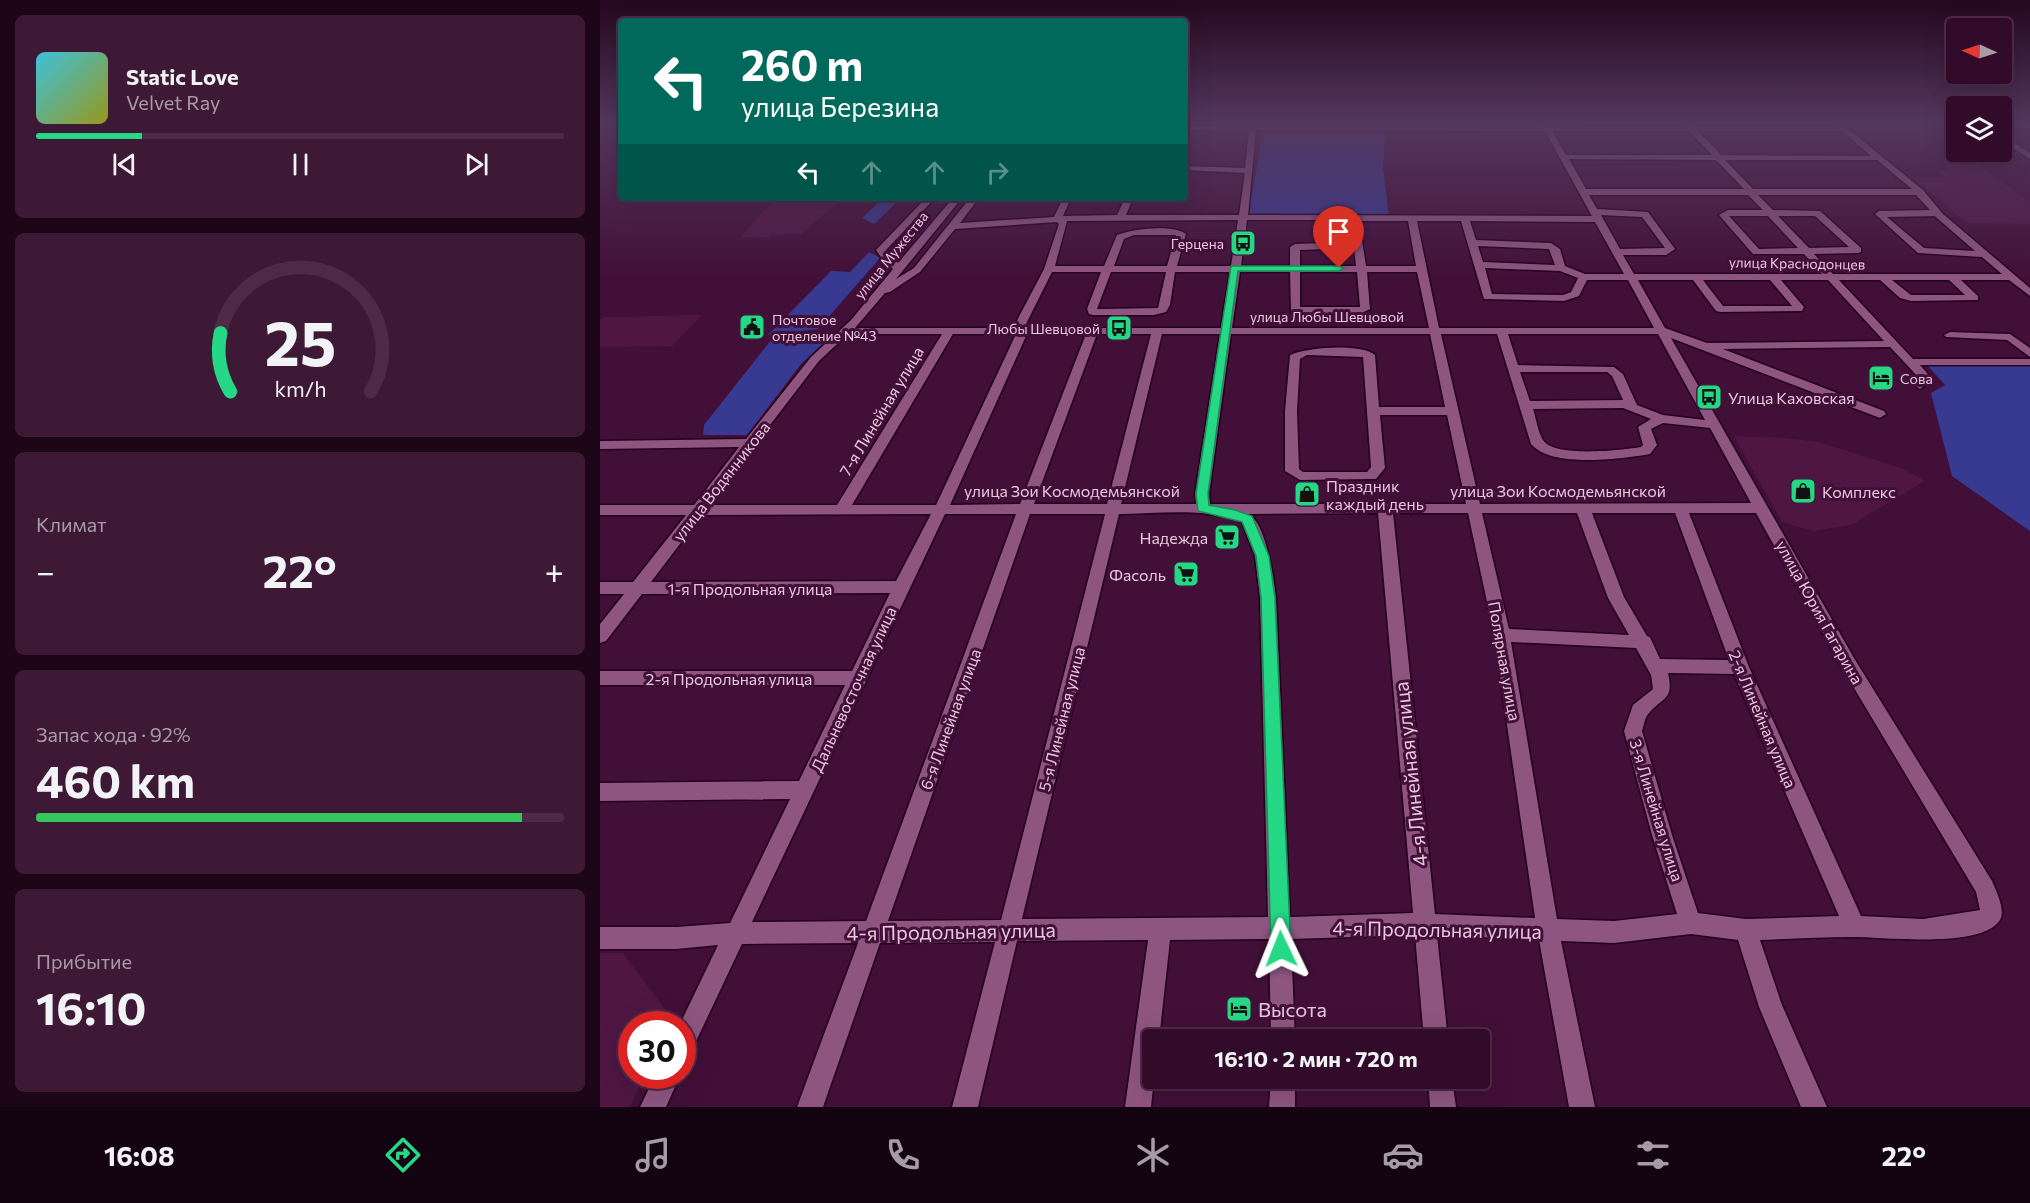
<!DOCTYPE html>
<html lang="ru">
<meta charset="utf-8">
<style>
:root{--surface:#320b2a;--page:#3d1936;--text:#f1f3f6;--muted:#a89ba8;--line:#4d2b47;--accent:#24d886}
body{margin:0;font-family:Commissioner,sans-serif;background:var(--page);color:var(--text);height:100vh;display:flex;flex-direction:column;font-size:22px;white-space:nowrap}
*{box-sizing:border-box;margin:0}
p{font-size:20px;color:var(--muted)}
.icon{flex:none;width:33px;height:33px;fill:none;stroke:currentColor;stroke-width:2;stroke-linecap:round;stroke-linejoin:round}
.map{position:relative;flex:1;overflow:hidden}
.details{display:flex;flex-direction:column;gap:15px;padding:15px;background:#1c0617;width:600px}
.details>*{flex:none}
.top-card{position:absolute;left:18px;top:18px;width:570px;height:183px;border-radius:6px;box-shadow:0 6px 24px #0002,0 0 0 2px var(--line);background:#00695c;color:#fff;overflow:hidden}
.needle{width:39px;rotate:273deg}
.fabs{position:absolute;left:1346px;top:18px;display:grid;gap:12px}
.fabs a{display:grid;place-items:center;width:66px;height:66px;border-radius:6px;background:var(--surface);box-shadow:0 6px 24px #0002,0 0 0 2px var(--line);font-size:30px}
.speed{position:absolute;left:18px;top:1011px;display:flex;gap:12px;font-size:30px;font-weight:700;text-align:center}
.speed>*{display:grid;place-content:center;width:78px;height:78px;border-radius:50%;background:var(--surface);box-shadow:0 6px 24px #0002,0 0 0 2px var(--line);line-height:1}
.speed .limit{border:9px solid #d22;background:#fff;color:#111}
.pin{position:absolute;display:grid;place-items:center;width:51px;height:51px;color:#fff;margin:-62px -26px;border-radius:50% 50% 50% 0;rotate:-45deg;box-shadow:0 0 6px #0007}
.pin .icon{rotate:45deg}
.me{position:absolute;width:66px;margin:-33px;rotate:358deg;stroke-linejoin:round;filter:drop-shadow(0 0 4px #0008)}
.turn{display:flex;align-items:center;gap:21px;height:126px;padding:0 24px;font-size:27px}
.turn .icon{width:78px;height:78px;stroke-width:2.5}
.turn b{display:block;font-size:42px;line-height:51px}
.lanes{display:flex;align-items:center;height:57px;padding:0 24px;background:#0003;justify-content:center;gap:30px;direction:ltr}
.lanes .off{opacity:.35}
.big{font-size:45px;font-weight:700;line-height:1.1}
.details .tile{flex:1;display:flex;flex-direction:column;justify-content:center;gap:9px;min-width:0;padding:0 21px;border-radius:9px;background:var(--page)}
.details .dial{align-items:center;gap:0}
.dial svg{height:156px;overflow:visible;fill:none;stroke:var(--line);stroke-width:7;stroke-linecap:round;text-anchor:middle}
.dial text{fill:var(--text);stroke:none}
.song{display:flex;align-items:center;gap:18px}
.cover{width:72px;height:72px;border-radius:9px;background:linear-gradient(135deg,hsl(190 70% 55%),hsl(60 70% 35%))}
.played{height:6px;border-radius:3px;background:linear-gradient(90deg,var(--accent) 20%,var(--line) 20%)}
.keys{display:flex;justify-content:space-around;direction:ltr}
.heat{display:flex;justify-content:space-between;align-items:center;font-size:33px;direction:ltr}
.charge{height:9px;border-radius:4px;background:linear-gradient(90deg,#34c759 92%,var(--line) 0)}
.trip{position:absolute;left:542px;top:1029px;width:348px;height:60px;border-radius:6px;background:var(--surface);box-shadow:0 6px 24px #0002,0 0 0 2px var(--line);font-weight:700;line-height:60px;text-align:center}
.tab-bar{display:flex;height:96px;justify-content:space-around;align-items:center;background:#140411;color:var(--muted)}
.tab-bar .icon{width:42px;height:42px}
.tab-bar .current{color:var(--accent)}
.tab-bar b{font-size:27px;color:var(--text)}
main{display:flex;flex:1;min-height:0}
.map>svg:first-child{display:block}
</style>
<main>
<section class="details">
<div class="tile">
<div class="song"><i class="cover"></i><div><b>Static Love</b><p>Velvet Ray</p></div></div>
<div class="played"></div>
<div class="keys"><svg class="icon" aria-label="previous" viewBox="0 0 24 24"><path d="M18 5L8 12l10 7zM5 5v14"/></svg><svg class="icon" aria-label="pause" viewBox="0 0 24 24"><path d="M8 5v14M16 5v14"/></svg><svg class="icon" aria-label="next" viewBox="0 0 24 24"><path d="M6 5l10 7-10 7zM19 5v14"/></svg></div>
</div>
<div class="tile dial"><svg viewBox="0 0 100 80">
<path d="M14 69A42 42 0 1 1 86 69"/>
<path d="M14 69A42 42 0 0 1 9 39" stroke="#24d886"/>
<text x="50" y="56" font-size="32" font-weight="700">25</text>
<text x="50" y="72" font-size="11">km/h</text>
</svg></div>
<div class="tile"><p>Климат</p>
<div class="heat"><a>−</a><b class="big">22°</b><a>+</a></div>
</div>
<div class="tile"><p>Запас хода · 92%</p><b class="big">460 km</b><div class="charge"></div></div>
<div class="tile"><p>Прибытие</p><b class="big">16:10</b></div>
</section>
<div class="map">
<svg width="1430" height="1107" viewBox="0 0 1430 1107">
<rect width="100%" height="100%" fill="#420f38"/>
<!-- built -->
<path fill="#4f1644" d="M 1345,164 L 1379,165 L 1430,202 L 1430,224 L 1368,223 L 1311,177 L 1345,177 L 1337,170 L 1352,171 Z
M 179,198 L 244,198 L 201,234 L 172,235 L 169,237 L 141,237 L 162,212 Z
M 102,315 L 72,346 L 0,347 L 0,320 L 4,317 Z
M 1134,436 L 1184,438 L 1219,442 L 1304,469 L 1325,481 L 1251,525 L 1213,531 L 1182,522 Z
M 0,953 L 23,953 L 73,1020 L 71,1024 L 32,1024 L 32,1076 L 45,1076 L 30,1107 L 0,1107 Z"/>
<!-- green -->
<path fill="#373a90" d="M 663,134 L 785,134 L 783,168 L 789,216 L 648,215 Z
M 283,198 L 301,198 L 274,224 L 262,218 Z
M 269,252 L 280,258 L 218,329 L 168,335 L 231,271 L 250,272 Z
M 225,335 L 230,337 L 201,364 L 147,435 L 103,435 L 104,425 L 171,340 Z
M 1328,366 L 1430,366 L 1430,531 L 1352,476 L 1331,393 L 1345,385 Z"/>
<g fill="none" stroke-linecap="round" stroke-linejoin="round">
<!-- minor casing -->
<g stroke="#23001c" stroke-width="3">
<path id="minor" d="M 649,124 L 657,124 L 656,126 L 943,126 L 941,124 L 949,124 L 950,126 L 1085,127 L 1083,124 L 1091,124 L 1093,127 L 1237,127 L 1234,124 L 1242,124 L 1323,190 L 1343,214 L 1430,288 L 1430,296 L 1409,280 L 1361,280 L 1378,296 L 1378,300 L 1311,301 L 1300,298 L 1280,280 L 1239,280 L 1313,359 L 1430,359 L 1430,365 L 1320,365 L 1333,380 L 1320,389 L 1314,385 L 1320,379 L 1290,347 L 1123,349 L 1284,411 L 1286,414 L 1280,418 L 1071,338 L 1254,658 L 1392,881 C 1396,890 1406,911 1400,920 C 1382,949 1283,937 1253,937 C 1222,937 1191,939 1160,940 L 1182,1005 L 1227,1107 L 1201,1107 L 1159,1007 L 1138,940 L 1091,934 L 1014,943 L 961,941 L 995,1107 L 969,1107 L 939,940 L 837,935 L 848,1040 L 824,1040 L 815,935 L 691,939 L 695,1040 L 671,1040 L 669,939 L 570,940 L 559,1040 L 552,1040 L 552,1078 L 554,1078 L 551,1107 L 525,1107 L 548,940 L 417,941 L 378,1107 L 352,1107 L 395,942 L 280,943 L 223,1107 L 197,1107 L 258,943 L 142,944 L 90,1054 L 82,1058 L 82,1024 L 80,1024 L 118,945 L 76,949 L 0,949 L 0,927 L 76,927 L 130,923 L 190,799 L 0,801 L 0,783 L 199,781 L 245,685 L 0,685 L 0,671 L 252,671 L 290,593 L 42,594 L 6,641 L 0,643 L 0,624 L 24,594 L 0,594 L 0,582 L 33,582 L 86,515 L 0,515 L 0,505 L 94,505 L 139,447 L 0,449 L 0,441 L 146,439 L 211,357 L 251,320 L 293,269 L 283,260 L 276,250 L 326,198 L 335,198 L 286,250 L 298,263 L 353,198 L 362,198 L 296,279 L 314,268 L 370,198 L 379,198 L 360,223 L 454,217 L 463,198 L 471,198 L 463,216 L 517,215 L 525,198 L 533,198 L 526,215 L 639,215 L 645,173 L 585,170 L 585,166 L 645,168 L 649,130 L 585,130 L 585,126 L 649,126 ZM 656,130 L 945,131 L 992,216 L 648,215 ZM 952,131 L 1089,131 L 1112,155 L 966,155 ZM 1098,131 L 1242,131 L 1271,156 L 1121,155 ZM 969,159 L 1116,160 L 1144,189 L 986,189 ZM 1125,160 L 1277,160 L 1312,189 L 1153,189 ZM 989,195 L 1148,195 L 1163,210 L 1128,210 L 1119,215 L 1153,254 L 1204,254 L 1222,274 L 1034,274 L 1023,255 L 1066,255 L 1075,249 L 1048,212 L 997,209 ZM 1158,195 L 1316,195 L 1330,210 L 1279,211 L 1275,214 L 1318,253 L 1382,257 L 1402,274 L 1233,274 L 1214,254 L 1258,253 L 1261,252 L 1261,248 L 1220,211 L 1173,210 ZM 1001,215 L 1042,217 L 1065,248 L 1020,249 ZM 1129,216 L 1168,216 L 1198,248 L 1159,249 ZM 1178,216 L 1215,216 L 1249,247 L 1209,248 ZM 1335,216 L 1337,218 L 1375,251 L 1324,248 L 1287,217 ZM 638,220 L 631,266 L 577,266 L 586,234 C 571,224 533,229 517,235 L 504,266 L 455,266 L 467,221 ZM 647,220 L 750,220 L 753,242 L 695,244 L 690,247 L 690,266 L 641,266 ZM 759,221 L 808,221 L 816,266 L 766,266 ZM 817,221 L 861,221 L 884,299 L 964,301 L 979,296 L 987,280 L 1028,280 L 1054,328 L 839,328 ZM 870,221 L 995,222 L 1024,274 L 985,274 L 965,266 L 960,249 L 951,243 L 876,240 ZM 457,222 L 459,224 L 444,269 L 413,328 L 255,328 L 285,293 L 290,292 L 320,272 L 355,229 ZM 534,235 L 576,235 L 567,266 L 514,266 L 524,239 ZM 878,246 L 949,249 L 955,265 L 883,262 ZM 754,248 L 756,266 L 700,266 L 700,250 ZM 885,268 L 960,271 L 978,278 L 971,292 L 963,295 L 892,294 ZM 452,272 L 501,272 L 487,309 L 489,314 L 493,315 L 554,315 L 566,312 L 570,305 L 575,272 L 630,272 L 621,328 L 424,328 ZM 511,272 L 566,272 L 558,308 L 497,309 ZM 640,272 L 690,272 L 691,312 L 760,314 L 770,309 L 767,272 L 817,272 L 829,328 L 632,328 ZM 700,272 L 757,272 L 760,307 L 700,307 ZM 1038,280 L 1093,280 L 1116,311 L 1120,312 L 1202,311 L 1204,307 L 1181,280 L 1228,280 L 1284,341 L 1107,343 L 1065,328 ZM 1103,280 L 1170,280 L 1192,306 L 1123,306 ZM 1292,280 L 1349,280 L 1365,295 L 1311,295 ZM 248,334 L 342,334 L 237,505 L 109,505 L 219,361 ZM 353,334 L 416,334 L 336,505 L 252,505 ZM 427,334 L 486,334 L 420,504 L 350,505 ZM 497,334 L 551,334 L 507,504 L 434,504 ZM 562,334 L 620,334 L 595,494 L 596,504 L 521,504 ZM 631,334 L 830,334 L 845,407 L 779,407 L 775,355 C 761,343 707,347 690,355 L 685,411 L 685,471 L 700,480 L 776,479 L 785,468 L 780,415 L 847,415 L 866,504 L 610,504 L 609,494 ZM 841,334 L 897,334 L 931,444 C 951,468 1017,459 1045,455 L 1050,454 L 1057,445 L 1051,429 L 1063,423 L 1110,428 L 1151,503 L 880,504 ZM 908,334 L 1058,334 L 1105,420 L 1063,415 L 1037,405 L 1023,374 L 1014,367 L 918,365 ZM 707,355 L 763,357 L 771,467 L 767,472 L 703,472 L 699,469 L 697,411 L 700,359 ZM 920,372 L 1007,372 L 1012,376 L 1023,400 L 930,401 ZM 1023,408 L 1051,419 L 1038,427 L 1043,445 L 1041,447 C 1022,450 954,458 943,440 C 938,432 936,418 933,409 ZM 778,513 L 813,913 L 690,917 L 676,598 C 674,580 666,521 648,514 ZM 793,513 L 868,513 L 894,635 L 935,918 L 835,914 ZM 882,513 L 977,513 L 1008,598 L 1029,635 L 909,629 ZM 992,513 L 1075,513 L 1129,660 L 1060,659 L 1050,637 L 1047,636 L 1024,597 ZM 1089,513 L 1156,513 L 1242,668 L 1376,892 L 1380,910 L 1323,919 L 1261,916 L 1149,667 ZM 331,514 L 296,581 L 51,582 L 102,515 ZM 345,514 L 416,514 L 266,921 L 152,922 ZM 430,514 L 505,514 L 401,920 L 288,921 ZM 519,514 C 559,514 604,507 642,522 L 655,556 L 660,598 L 668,917 L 422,919 ZM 911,642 L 1036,648 L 1051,675 L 1053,689 L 1033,705 L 1024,731 L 1052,835 L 1077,914 L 1014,921 L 957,919 ZM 1068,673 L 1134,674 L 1239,916 L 1146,919 L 1098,913 L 1072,835 L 1042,731 C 1044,725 1045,717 1049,713 C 1064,696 1074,700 1068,673 Z
M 1333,124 L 1356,124 L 1356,126 L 1337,126 Z
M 1401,124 L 1430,124 L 1430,128 L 1401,127 Z
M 1401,134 L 1430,153 L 1430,159 L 1401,140 Z
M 1353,143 L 1356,143 L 1356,147 L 1349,145 Z
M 1350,332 L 1410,334 L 1430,348 L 1430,357 L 1407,340 L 1346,337 L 1344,335 Z
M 55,1076 L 80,1076 L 66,1107 L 40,1107 Z
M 671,1078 L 695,1078 L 695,1107 L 669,1107 Z
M 828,1078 L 852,1078 L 856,1107 L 830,1107 Z"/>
</g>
<!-- minor -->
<use href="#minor" fill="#8e5580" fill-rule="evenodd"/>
</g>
<!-- sky -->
<linearGradient id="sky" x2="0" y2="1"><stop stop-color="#24081f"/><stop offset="0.44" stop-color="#54375e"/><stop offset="1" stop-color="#54375e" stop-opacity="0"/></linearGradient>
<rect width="1430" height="279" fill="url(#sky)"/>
<!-- route -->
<path fill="#24d886" stroke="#178c57" stroke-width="1.5" d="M 631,266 L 739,266 L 744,268 L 739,271 L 638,271 L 608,494 L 609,505 L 635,510 L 652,516 L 669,556 L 675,598 L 691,949 L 688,956 L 681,959 L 674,956 L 671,949 L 661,598 L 656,556 L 642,522 L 598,511 L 596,494 Z"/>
<!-- icons -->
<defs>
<g id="bus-square" transform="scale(1.35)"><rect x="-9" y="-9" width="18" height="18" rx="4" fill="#24d886" stroke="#420f38"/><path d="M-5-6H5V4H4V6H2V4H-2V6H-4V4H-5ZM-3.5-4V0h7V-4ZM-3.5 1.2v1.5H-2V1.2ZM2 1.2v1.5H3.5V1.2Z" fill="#111"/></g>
<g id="civic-square" transform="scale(1.35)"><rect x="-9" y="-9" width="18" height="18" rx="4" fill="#24d886" stroke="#420f38"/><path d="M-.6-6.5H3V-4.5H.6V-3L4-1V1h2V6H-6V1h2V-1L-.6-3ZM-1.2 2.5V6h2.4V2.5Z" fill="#111"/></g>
<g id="hotel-square" transform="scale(1.35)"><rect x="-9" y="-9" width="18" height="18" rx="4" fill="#24d886" stroke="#420f38"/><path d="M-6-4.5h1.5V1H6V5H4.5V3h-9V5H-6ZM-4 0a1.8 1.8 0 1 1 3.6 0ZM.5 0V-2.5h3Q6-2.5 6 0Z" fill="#111"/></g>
<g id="shop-square" transform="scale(1.35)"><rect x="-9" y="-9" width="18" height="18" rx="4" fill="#24d886" stroke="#420f38"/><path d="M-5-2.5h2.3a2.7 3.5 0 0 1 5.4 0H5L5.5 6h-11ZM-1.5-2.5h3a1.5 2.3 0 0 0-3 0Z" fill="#111"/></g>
<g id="supermarket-square" transform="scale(1.35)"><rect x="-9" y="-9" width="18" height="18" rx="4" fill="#24d886" stroke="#420f38"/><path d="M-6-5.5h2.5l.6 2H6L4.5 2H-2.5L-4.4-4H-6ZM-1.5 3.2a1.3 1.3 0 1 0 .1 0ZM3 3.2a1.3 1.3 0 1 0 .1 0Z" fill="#111"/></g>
</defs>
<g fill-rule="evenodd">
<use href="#bus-square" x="643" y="243"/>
<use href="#civic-square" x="152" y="327"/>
<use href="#bus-square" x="519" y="328"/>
<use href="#hotel-square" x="1281" y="378"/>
<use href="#bus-square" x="1109" y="397"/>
<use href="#shop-square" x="1203" y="491"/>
<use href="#shop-square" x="707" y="494"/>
<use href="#supermarket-square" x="627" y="537"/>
<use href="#supermarket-square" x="586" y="574"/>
<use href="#hotel-square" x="639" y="1009"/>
</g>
<g text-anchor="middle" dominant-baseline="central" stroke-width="6" stroke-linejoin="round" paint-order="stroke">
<!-- far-poi labels -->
<g font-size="14" fill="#e8c7de" stroke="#420f38" text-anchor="end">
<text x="624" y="243">Герцена</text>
<text x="172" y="319" text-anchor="start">Почтовое<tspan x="172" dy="16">отделение №43</tspan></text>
<text x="500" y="328">Любы Шевцовой</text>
<text x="1300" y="378" text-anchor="start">Сова</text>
</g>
<!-- far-street labels -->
<g font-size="14" fill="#e8c7de" stroke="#420f38">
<text transform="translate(291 255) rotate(-51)">улица Мужества</text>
<text transform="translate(1197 263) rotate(1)">улица Краснодонцев</text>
<text x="727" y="316">улица Любы Шевцовой</text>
</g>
<!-- poi labels -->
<g font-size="16" fill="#e8c7de" stroke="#420f38" text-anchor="start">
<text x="1128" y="397">Улица Каховская</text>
<text x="726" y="485">Праздник<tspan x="726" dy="18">каждый день</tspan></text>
<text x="1222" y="491">Комплекс</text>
<text x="608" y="537" text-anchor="end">Надежда</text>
<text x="566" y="574" text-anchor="end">Фасоль</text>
</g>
<!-- street labels -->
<g font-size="16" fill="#e8c7de" stroke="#420f38">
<text transform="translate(281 411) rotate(-59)">7-я Линейная улица</text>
<text transform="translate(121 481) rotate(-52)">улица Водянникова</text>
<text x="472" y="490">улица Зои Космодемьянской</text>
<text x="958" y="490">улица Зои Космодемьянской</text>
<text x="150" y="588">1-я Продольная улица</text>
<text transform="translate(1220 612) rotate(61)">улица Юрия Гагарина</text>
<text transform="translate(905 661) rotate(80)">Полярная улица</text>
<text x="129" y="678">2-я Продольная улица</text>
<text transform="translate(253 689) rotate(-65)">Дальневосточная улица</text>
<text transform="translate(350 719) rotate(-70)">6-я Линейная улица</text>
<text transform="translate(461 719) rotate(-76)">5-я Линейная улица</text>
<text transform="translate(1163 719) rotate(67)">2-я Линейная улица</text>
<text transform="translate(1057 810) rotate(73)">3-я Линейная улица</text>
</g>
<!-- near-street labels -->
<g font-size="20" fill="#e8c7de" stroke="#420f38">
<text transform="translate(810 774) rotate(-96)">4-я Линейная улица</text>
<text transform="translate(837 929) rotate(1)">4-я Продольная улица</text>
<text transform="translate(351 931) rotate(-1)">4-я Продольная улица</text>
</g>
<!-- near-poi labels -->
<g font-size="20" fill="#e8c7de" stroke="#420f38" text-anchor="start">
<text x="658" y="1009">Высота</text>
</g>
</g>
</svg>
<div class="fabs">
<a><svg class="needle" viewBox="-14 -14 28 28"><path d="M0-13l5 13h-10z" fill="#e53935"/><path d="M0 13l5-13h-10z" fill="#a89ba8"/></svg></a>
<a><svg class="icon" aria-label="layers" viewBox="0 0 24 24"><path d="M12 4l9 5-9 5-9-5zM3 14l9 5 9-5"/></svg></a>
</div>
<div class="speed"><div class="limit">30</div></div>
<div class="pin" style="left:739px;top:268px;background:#d93025"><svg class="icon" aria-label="arrive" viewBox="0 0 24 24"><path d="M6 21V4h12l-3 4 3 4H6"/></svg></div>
<svg class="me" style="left:681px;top:949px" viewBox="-20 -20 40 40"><path d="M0-17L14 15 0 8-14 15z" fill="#24d886" stroke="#fff" stroke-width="4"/></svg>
<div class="trip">16:10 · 2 мин · 720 m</div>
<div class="top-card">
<div class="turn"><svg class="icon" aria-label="left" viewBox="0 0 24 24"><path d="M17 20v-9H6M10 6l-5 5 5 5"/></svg><div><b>260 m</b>улица Березина</div></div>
<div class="lanes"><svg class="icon" aria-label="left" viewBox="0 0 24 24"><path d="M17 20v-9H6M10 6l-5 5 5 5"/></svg><svg class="icon off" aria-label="ahead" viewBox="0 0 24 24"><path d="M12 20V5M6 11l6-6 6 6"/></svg><svg class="icon off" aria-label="ahead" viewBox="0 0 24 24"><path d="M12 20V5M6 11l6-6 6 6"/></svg><svg class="icon off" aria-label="right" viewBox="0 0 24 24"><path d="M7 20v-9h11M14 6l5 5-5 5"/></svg></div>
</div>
</div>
</main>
<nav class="tab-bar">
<b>16:08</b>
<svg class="icon current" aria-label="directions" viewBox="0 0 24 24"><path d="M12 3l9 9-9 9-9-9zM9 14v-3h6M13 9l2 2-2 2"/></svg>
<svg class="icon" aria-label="music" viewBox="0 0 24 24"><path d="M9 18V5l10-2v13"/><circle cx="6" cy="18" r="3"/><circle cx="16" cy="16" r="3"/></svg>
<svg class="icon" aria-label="phone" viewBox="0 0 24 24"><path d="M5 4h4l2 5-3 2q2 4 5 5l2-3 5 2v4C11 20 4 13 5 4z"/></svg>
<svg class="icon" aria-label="climate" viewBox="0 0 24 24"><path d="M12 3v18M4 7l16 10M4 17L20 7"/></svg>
<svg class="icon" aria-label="car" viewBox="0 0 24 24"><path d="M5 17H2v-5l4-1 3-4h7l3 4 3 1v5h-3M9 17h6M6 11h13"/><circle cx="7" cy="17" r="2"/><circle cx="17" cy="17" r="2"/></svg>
<svg class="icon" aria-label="filters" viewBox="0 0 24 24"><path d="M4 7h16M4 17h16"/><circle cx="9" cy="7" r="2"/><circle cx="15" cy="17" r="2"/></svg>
<b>22°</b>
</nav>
